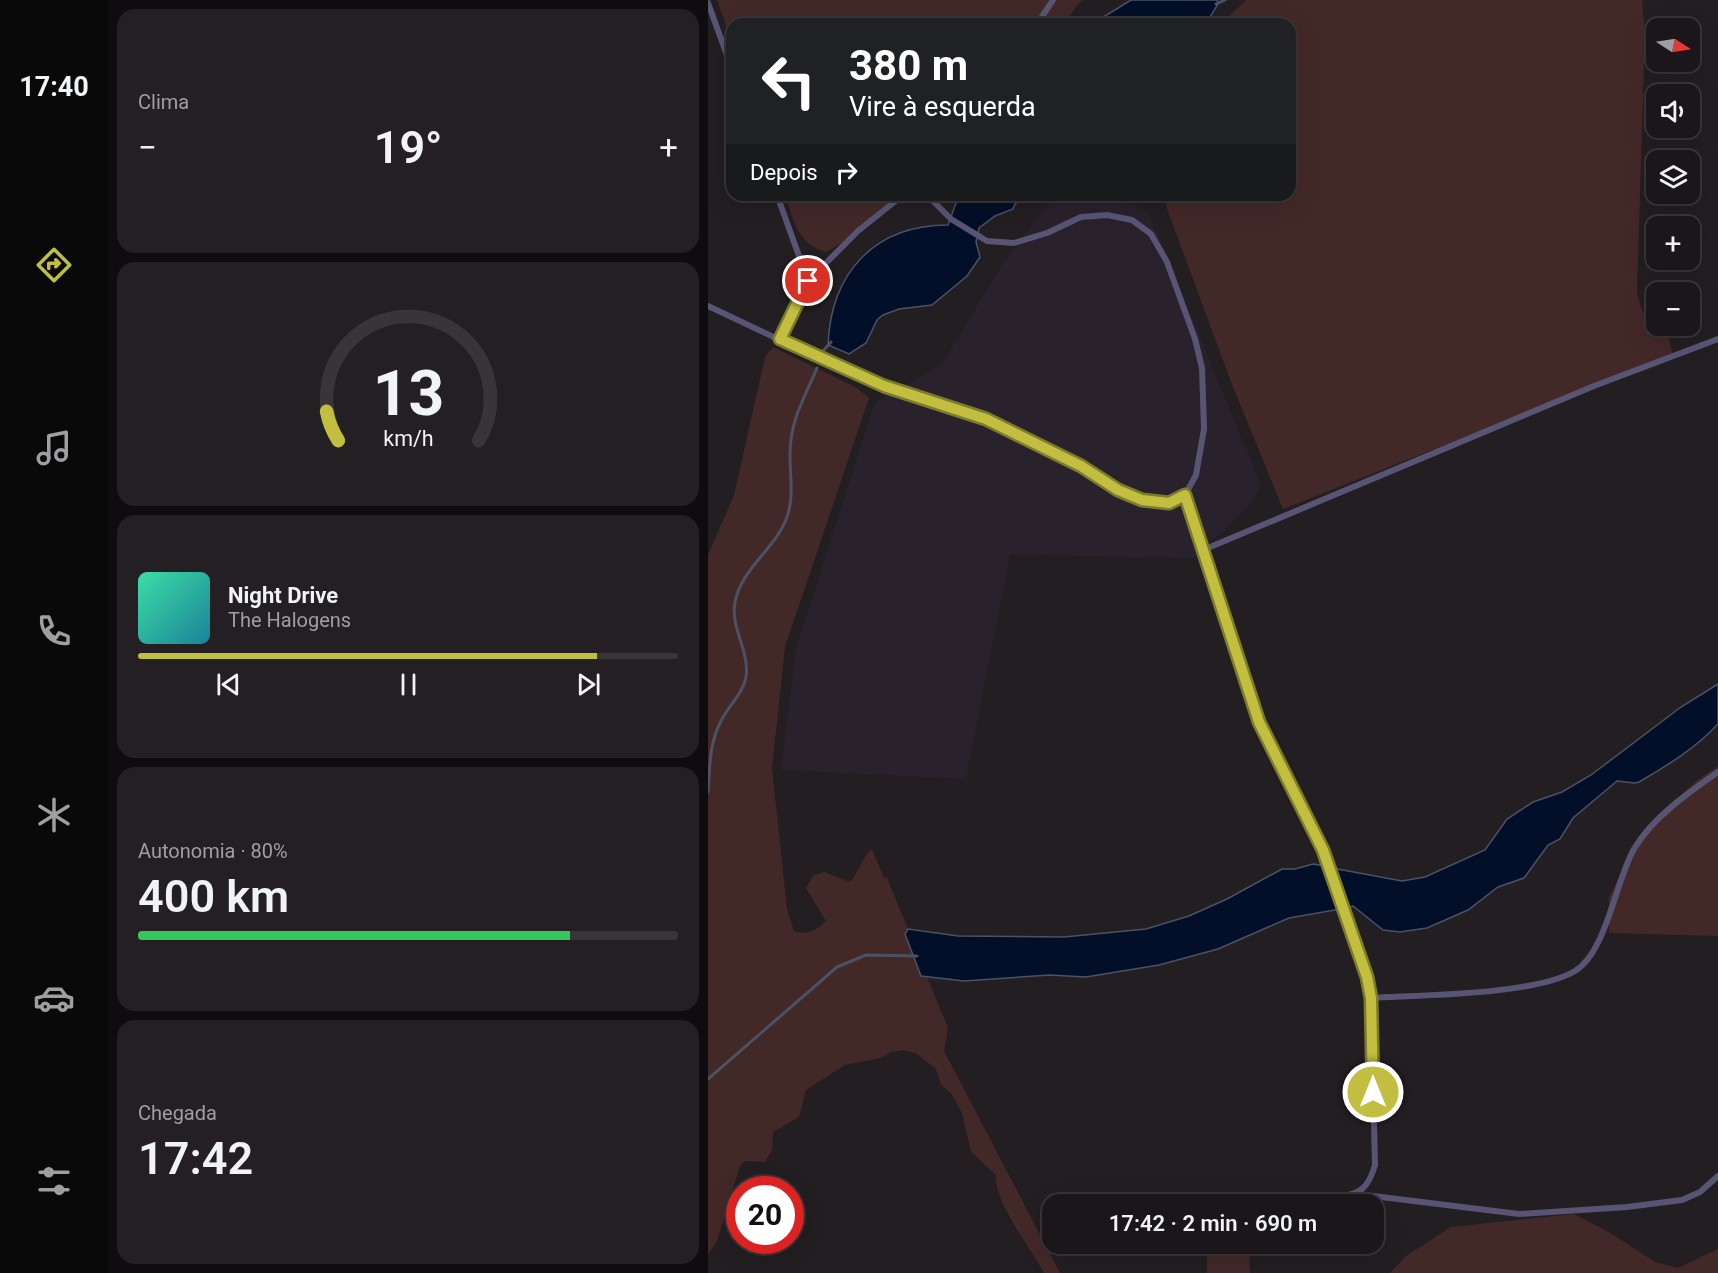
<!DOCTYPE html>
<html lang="pt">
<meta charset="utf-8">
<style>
:root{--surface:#1a161a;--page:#231f23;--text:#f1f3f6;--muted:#9f9fa2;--line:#383539;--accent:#c1be40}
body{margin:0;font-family:Roboto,sans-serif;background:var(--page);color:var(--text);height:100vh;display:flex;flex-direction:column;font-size:22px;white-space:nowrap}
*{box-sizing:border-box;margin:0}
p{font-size:20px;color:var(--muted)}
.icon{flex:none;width:33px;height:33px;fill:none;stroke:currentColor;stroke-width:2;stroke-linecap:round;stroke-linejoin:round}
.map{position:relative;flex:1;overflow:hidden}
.details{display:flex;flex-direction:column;gap:9px;padding:9px;background:#0e0c0e;width:600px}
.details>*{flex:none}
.top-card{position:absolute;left:18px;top:18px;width:570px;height:183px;border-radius:18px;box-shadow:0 6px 24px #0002,0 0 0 2px var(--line);background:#202124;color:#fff;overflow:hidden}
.needle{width:39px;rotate:102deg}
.fabs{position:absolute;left:938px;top:18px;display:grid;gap:12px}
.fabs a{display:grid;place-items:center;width:54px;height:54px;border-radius:12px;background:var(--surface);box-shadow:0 6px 24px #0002,0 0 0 2px var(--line);font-size:30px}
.speed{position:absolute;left:18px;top:1176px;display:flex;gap:12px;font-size:30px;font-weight:700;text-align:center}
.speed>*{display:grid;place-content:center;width:78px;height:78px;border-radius:50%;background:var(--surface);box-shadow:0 6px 24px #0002,0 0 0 2px var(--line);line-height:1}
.speed .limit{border:9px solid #d22;background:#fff;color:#111}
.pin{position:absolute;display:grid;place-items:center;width:51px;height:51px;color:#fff;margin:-26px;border:3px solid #fff;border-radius:50%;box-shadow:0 2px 6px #0007}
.me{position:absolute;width:66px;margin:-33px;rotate:0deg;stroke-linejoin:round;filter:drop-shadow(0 0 4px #0008)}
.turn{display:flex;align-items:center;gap:21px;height:126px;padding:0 24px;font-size:27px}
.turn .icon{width:78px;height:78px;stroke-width:2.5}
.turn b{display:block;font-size:42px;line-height:51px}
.then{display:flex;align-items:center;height:57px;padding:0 24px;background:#0003;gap:12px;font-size:22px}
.big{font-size:45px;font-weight:600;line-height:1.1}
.details .card{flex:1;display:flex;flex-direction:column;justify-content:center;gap:9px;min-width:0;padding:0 21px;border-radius:18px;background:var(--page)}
.details .dial{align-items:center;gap:0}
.dial svg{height:156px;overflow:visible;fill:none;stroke:var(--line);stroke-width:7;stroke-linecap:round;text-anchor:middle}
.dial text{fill:var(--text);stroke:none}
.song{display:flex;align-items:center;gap:18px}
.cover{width:72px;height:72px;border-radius:9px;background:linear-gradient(135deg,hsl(160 70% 55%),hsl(190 70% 35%))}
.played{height:6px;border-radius:3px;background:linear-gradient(90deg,var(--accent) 85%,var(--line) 85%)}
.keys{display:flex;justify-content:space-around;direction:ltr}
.heat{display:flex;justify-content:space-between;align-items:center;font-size:33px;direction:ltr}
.charge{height:9px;border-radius:4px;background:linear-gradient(90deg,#34c759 80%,var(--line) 0)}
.trip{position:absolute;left:334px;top:1194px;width:342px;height:60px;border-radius:18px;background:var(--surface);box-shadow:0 6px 24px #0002,0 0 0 2px var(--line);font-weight:600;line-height:60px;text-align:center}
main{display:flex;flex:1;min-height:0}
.menu{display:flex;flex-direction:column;width:108px;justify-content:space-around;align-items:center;background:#0a090a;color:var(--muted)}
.menu .icon{width:42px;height:42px}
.menu .on{color:var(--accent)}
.menu b{font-size:27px;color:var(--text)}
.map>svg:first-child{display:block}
</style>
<main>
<nav class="menu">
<b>17:40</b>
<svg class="icon on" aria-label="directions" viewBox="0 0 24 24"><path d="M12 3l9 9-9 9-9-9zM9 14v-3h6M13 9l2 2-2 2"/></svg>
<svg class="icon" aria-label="music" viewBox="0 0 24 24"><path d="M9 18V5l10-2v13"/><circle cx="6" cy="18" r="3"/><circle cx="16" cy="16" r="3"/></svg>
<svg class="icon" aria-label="phone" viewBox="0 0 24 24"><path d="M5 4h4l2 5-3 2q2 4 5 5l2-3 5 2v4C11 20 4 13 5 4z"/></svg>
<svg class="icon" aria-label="climate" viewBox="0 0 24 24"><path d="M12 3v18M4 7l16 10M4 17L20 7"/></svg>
<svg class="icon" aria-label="car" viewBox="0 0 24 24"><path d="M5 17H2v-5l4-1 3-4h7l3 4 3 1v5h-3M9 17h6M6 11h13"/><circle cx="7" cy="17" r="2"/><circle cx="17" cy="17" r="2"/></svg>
<svg class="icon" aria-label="filters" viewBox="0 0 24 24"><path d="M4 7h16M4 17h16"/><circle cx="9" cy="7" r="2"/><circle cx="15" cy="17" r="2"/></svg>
</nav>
<section class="details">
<div class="card"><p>Clima</p>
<div class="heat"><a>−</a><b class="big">19°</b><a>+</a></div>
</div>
<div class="card dial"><svg viewBox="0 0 100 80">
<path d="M14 69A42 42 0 1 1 86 69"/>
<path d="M14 69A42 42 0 0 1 8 54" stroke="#c1be40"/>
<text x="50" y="56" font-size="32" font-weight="700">13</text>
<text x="50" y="72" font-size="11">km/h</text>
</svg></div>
<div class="card">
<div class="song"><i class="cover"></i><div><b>Night Drive</b><p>The Halogens</p></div></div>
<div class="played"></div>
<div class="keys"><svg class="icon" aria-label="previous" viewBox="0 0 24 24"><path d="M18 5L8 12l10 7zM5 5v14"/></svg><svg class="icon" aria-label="pause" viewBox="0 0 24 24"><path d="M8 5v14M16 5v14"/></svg><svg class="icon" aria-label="next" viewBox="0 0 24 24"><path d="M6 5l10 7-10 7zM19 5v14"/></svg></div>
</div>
<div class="card"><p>Autonomia · 80%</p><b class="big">400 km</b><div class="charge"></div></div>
<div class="card"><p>Chegada</p><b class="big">17:42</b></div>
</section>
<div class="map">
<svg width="1010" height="1273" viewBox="0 0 1010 1273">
<rect width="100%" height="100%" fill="#221e22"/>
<!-- built -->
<path fill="#29212b" d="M 346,197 L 401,197 L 440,211 L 553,485 L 540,508 L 485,558 L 302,555 L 258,779 L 73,770 L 88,648 L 167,402 L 234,364 L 295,263 Z"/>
<!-- green -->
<path fill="#432828" d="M 9,0 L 374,0 L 355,24 L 24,24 L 24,42 Z
M 538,0 L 934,0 L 937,34 L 929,292 C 934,312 937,324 958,329 L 965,355 L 575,509 L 523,382 L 458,206 L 457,195 L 582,195 L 582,24 L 513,24 Z
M 77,195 L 200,195 L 141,239 L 118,252 C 89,244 86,221 77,195 Z
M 65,347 L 149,388 L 161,398 L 77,647 L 64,768 L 79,909 L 86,931 C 100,935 108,931 118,921 L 98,888 L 105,876 L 116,872 L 142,882 C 151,873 154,856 164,849 L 176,878 L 179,878 L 200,929 L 197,934 L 213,976 L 219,977 L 240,1028 L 236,1051 L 352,1273 L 336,1273 C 323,1248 285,1201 288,1175 L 263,1152 L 254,1113 L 243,1093 L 233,1085 L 228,1069 L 209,1054 L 195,1050 L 183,1052 L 173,1058 L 137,1065 L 98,1090 L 91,1117 L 65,1132 L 64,1150 L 57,1162 L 37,1161 L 32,1166 L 9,1241 L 0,1255 L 0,555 L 26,495 L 57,357 Z
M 1010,766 L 1010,936 L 901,933 L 901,897 L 926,849 L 953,815 L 988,781 Z
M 866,1214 L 904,1234 L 947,1262 L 970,1268 L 1010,1249 L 1010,1273 L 682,1273 L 698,1256 L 743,1227 Z
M 499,1244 L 541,1244 L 542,1273 L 499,1273 Z"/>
<!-- water -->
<path fill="#030f29" stroke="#4b5265" stroke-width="1.5" d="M 423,0 L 509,0 L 510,4 L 499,22 L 471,19 L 441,24 L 384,24 Z
M 251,195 L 318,195 L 307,204 L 305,209 L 287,216 L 271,228 L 268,242 L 272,257 L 259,276 L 224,305 L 191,309 L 175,315 L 169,320 L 158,343 L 141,354 L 120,345 C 123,273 166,225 240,225 Z
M 1010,684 L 1010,724 C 988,748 960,765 931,782 L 927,783 L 909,781 L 865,818 L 852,839 L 840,845 L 816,878 L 790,887 L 760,910 L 719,928 L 692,932 L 675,930 L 645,906 L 638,908 L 624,868 L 694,881 L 717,877 L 777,850 L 799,819 L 825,802 L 854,792 L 883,775 L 973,707 Z
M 605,864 L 618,866 L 633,909 L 581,918 L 510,949 L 451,965 L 378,977 L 342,975 L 256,981 L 213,976 L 197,934 L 200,929 L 250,936 L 356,937 L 438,929 L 481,916 L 519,899 L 574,869 L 587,869 Z"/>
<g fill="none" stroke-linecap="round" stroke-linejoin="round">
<!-- stream -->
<path stroke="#4b5265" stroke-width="3" d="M 508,4 L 517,0
M 115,351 L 123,342
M 0,792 C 2,766 1,744 13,721 C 20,706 35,694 38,677 C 42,651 22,628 27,602 C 33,569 68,548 79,517 C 88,491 79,466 83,440 C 86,414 99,392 109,368
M 0,1079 L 129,967 L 158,955 L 209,956"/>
<!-- lane -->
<path stroke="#585474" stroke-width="6" d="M 0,3 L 24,69
M 329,24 L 345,0
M 69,195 L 100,281
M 0,306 L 144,374 L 278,419 L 373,466 L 410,490 L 434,499 L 461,503 L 477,495 L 488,475 L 496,429 L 494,368 L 487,339 L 459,262 L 443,234 L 424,220 L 399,215 L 373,217 L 339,233 L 306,243 L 279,241 L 243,219 L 219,195
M 72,339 L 100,281 L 150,231 L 195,195
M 495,550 L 886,386 L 1010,339
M 663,998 C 712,995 827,995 867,971 C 899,951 907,882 926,849 C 944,818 981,792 1010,772
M 649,1194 L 811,1214 L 919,1207 L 974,1200 L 992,1192 L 1010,1176
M 443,1198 L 629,1198 C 653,1193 660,1189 667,1165 L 663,998 L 659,977 L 615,850 L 551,722 L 477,495"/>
</g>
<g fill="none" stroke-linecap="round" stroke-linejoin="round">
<!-- route casing -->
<g stroke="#7d7c2a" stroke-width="15">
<path id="route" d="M 100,281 L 72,339 L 176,386 L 278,419 L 373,466 L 410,490 L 434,500 L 461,503 L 477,495 L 551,722 L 615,850 L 659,977 L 663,998 L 665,1092"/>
</g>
<!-- route -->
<use href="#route" stroke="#c1be40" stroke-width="10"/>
</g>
</svg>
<div class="fabs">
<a><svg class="needle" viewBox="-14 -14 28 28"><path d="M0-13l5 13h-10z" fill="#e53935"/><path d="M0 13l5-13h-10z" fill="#9f9fa2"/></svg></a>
<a><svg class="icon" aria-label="sound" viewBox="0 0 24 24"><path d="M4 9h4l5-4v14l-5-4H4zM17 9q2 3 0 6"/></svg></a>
<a><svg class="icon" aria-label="layers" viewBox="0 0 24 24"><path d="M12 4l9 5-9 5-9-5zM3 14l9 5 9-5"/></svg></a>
<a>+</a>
<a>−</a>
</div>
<div class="speed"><div class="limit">20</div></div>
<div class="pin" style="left:100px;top:281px;background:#d93025"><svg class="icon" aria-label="arrive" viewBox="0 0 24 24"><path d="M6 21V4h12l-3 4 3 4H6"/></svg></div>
<svg class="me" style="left:665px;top:1092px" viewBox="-20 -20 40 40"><circle r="17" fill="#c1be40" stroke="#fff" stroke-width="3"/><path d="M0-11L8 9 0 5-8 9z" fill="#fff"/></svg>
<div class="trip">17:42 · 2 min · 690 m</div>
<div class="top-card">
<div class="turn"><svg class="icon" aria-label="left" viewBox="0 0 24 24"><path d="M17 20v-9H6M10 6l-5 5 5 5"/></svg><div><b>380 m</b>Vire à esquerda</div></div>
<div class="then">Depois<svg class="icon" aria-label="right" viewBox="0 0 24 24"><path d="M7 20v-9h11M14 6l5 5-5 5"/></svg></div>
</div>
</div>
</main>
